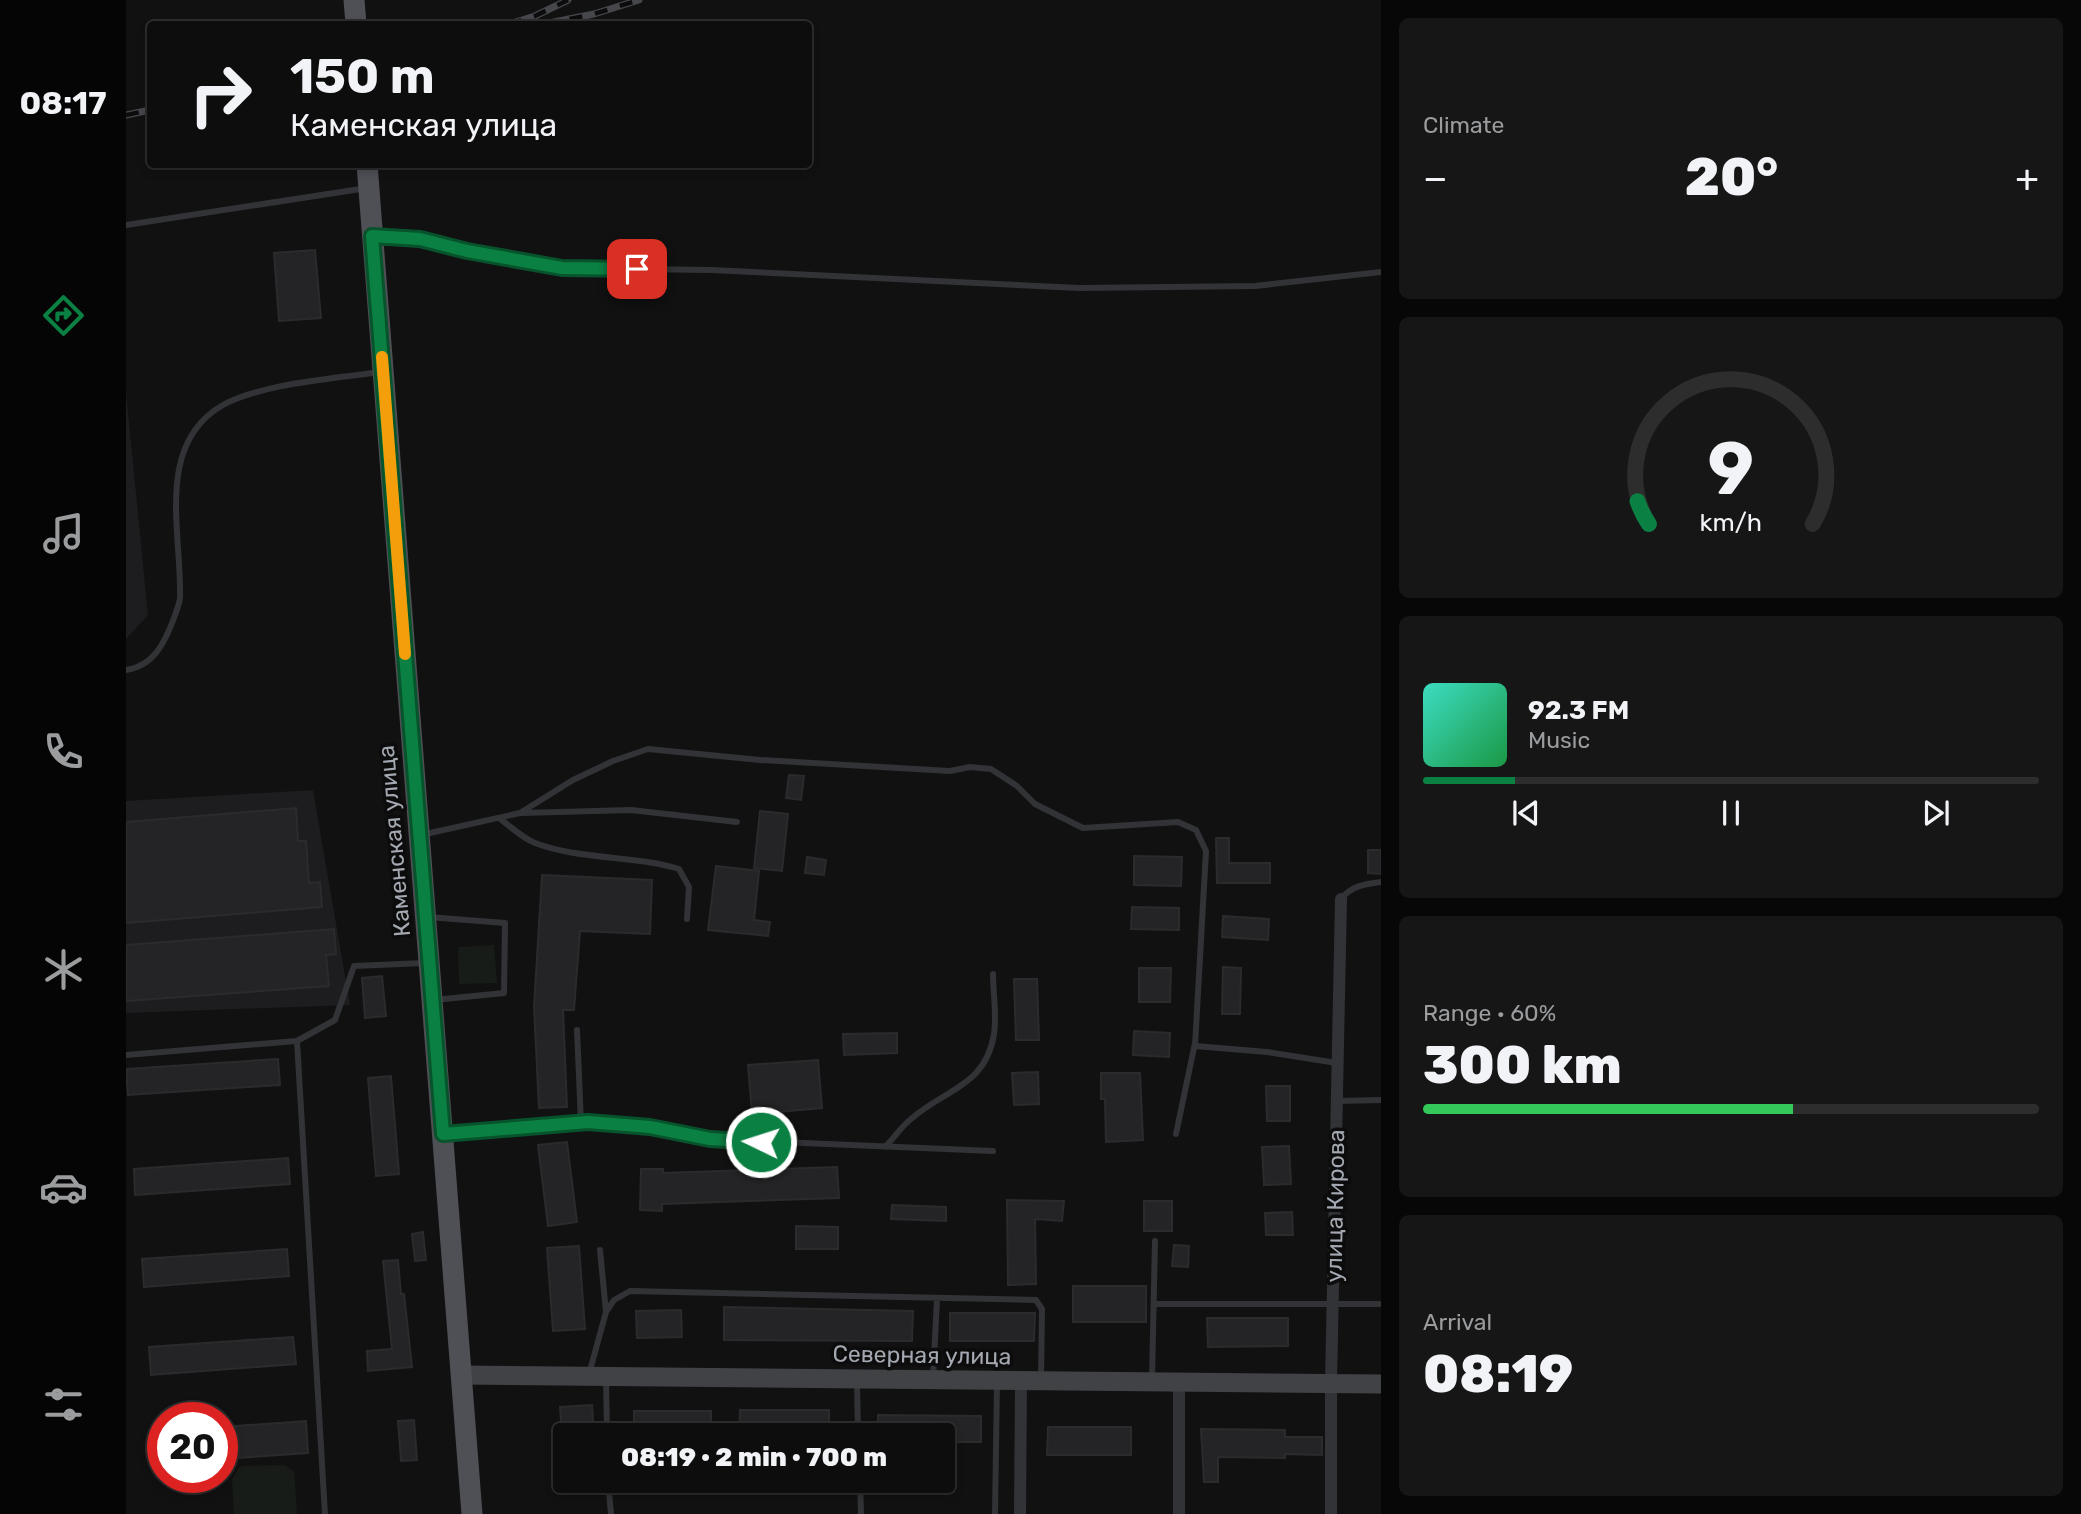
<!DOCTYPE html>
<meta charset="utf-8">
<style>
:root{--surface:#0d0d0e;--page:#161617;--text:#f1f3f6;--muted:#9a9c9e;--line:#2d2d2e;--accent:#0b8043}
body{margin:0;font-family:Rubik,sans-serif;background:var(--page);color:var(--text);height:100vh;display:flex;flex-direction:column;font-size:26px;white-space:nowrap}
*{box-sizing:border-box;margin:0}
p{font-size:23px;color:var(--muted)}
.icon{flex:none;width:38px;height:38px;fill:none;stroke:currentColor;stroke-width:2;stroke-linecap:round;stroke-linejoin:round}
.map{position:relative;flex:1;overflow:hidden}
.side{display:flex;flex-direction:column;gap:18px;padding:18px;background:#070708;width:700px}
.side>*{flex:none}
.top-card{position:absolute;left:21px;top:21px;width:665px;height:147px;border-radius:7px;box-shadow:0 4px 10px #0003,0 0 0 2px var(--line);background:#0d0d0e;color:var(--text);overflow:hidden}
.speed{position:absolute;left:21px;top:1402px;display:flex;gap:14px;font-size:35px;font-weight:700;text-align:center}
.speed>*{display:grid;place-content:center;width:91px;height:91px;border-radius:50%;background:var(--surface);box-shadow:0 4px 10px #0003,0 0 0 2px var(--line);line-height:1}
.speed .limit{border:10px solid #d22;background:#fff;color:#111}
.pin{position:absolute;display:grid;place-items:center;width:60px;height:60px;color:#fff;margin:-30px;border-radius:14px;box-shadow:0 4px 10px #0006}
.me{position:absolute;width:77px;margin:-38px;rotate:274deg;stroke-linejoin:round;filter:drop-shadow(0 0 5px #0008)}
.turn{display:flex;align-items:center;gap:24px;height:147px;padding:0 28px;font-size:32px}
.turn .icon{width:91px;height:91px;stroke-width:2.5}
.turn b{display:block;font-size:49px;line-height:60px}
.big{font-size:52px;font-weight:800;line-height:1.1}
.side .card{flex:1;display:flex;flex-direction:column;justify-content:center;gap:10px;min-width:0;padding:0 24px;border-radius:10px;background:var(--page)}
.side .dial{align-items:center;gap:0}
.dial svg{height:182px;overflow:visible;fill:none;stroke:var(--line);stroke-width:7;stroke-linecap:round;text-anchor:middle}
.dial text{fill:var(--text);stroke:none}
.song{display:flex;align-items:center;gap:21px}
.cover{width:84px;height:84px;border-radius:10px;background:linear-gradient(135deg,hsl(170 70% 55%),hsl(140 70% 35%))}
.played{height:7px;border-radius:4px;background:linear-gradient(90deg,var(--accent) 15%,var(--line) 15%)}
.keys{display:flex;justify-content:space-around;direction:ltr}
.heat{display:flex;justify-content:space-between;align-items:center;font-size:38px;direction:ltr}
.charge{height:10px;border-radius:5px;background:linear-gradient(90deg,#34c759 60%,var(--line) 0)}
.trip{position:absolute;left:427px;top:1423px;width:402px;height:70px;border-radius:7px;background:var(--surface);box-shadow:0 4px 10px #0003,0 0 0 2px var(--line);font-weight:800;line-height:70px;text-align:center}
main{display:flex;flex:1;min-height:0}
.menu{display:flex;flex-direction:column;width:126px;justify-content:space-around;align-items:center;background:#050506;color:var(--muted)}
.menu .icon{width:49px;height:49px}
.menu .current{color:var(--accent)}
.menu b{font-size:32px;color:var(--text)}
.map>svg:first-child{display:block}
</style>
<main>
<nav class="menu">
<b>08:17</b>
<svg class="icon current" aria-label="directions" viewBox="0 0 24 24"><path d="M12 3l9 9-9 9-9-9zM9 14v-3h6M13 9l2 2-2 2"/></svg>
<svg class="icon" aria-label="music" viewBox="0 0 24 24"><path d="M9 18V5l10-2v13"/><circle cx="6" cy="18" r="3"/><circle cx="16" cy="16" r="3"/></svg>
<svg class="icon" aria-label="phone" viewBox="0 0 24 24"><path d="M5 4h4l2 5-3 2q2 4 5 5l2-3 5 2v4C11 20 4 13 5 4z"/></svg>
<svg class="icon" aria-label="climate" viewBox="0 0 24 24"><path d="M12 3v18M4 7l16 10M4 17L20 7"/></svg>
<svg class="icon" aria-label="car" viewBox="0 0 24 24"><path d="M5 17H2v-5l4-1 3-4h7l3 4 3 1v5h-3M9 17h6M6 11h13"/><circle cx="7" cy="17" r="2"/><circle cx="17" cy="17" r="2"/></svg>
<svg class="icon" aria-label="filters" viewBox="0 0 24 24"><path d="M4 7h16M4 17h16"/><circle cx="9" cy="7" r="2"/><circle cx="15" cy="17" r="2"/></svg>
</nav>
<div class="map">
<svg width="1255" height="1514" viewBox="0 0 1255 1514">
<rect width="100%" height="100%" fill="#111112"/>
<!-- built -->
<path fill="#1d1d1f" d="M 0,393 L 22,615 L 0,639 Z
M 187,790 L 224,1005 L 0,1013 L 0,801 Z"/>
<!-- green -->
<path fill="#181c18" d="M 368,945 L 371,983 L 333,984 L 332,947 Z
M 159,1465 L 168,1472 L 171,1514 L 108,1514 L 106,1479 L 114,1466 Z"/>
<!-- building -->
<path fill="#242426" stroke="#2b2b2e" stroke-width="2" d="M 189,250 L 195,318 L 153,321 L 148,253 Z
M 663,775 L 678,776 L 675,800 L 660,798 Z
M 170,808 L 172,841 L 180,841 L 183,883 L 194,882 L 196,907 L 0,923 L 0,822 Z
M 634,811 L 662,814 L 656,871 L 628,868 Z
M 1090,838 L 1103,838 L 1103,863 L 1144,863 L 1144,883 L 1091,883 Z
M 1242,850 L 1255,850 L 1255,874 L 1242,873 Z
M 1008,856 L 1056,857 L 1055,886 L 1008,885 Z
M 681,857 L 700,860 L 698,875 L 679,873 Z
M 590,866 L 633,871 L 628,920 L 644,922 L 642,936 L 582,930 Z
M 416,875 L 526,880 L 524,934 L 454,931 L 448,1010 L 437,1010 L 441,1107 L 413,1108 L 408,1007 Z
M 1006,907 L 1053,908 L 1053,930 L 1005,929 Z
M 1097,916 L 1143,919 L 1142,940 L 1096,937 Z
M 208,929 L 210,954 L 200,955 L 203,986 L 0,1001 L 0,945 Z
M 1097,967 L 1115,968 L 1114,1014 L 1096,1014 Z
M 1013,968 L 1045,968 L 1044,1002 L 1013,1002 Z
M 256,976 L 260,1016 L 239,1018 L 236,978 Z
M 888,979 L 911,979 L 913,1040 L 890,1040 Z
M 1008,1031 L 1044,1033 L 1043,1057 L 1007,1055 Z
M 771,1033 L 771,1053 L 718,1055 L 717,1034 Z
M 152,1059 L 154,1085 L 2,1095 L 0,1069 Z
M 692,1060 L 696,1108 L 626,1114 L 622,1065 Z
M 912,1072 L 913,1104 L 888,1105 L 886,1073 Z
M 975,1073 L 1014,1073 L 1017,1140 L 980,1142 L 979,1099 L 975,1099 Z
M 265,1076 L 273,1174 L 250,1176 L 242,1078 Z
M 1140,1086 L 1164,1086 L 1164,1121 L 1141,1121 Z
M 441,1142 L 451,1222 L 422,1226 L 412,1145 Z
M 1163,1146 L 1165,1184 L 1138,1185 L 1136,1147 Z
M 162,1158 L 164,1184 L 9,1195 L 8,1169 Z
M 711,1167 L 713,1198 L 536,1204 L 536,1211 L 514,1210 L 515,1169 L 537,1169 L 537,1173 Z
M 881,1200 L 938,1201 L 936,1221 L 909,1219 L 910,1284 L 882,1285 Z
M 1018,1201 L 1046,1201 L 1046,1231 L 1018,1231 Z
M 766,1205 L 820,1207 L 820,1221 L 765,1219 Z
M 1166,1212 L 1167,1235 L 1140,1235 L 1139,1213 Z
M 670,1226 L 712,1227 L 712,1249 L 670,1249 Z
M 297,1232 L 300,1260 L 289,1261 L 286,1234 Z
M 1048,1245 L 1063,1246 L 1062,1267 L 1046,1266 Z
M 453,1246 L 459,1329 L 427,1331 L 421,1248 Z
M 161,1249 L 163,1276 L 18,1287 L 16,1259 Z
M 272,1260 L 275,1294 L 278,1294 L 286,1367 L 242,1371 L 241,1351 L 266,1349 L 257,1261 Z
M 947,1286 L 1020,1286 L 1020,1322 L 947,1322 Z
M 598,1307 L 787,1311 L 786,1341 L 598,1340 Z
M 555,1310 L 556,1337 L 511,1338 L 510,1311 Z
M 824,1313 L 909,1313 L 908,1341 L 824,1341 Z
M 1081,1318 L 1162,1318 L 1162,1346 L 1082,1347 Z
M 167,1337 L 170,1364 L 25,1375 L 23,1347 Z
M 466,1405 L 468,1435 L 436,1435 L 434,1407 Z
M 614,1410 L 703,1410 L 703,1435 L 613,1435 Z
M 508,1411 L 585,1411 L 585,1435 L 508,1435 Z
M 752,1415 L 855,1416 L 855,1442 L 817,1442 L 817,1435 L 752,1435 Z
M 288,1420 L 291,1460 L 275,1461 L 272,1421 Z
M 180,1421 L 182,1453 L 96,1459 L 96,1427 Z
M 922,1427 L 1005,1427 L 1005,1455 L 921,1455 Z
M 1075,1429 L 1159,1430 L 1159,1437 L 1196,1437 L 1196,1455 L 1159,1454 L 1159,1458 L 1092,1457 L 1092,1482 L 1078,1482 Z"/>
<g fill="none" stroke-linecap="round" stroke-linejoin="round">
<!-- lane -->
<path stroke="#323337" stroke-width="6" d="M 0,225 L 241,188
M 252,236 L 294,239 L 341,252 L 436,268 L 585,270 L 953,288 L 1129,286 L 1255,272
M 0,670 C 28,666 39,642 48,618 C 50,612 53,605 54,598 C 56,534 28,444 97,405 C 138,383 208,379 254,372
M 396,813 L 505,810 L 611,822
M 373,818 C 384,826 396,838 409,843 C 454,860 507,855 553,869 L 563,887 L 561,919
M 295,835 L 394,813 L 447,780 L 487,761 L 522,749 L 634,760 L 824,771 L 844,767 L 865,769 L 891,786 L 909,804 L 957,828 L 1052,822 L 1070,830 L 1080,851 L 1069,1046 L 1141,1052 L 1211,1063
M 1215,899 C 1225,886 1239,884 1255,882
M 302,917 L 379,923 L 378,993 L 308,1000
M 451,1030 L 455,1123
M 0,1055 L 171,1041
M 1211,1101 L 1255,1100
M 319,1134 L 462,1122 L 524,1127 L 584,1139 L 867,1151
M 1050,1134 L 1069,1043
M 759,1147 C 768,1138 775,1127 785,1119 C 819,1089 860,1086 868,1034 C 871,1015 867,993 867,974
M 474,1250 L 480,1312
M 1028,1304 L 1255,1304
M 463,1374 L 480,1312 L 488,1300 L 504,1291 L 910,1300 L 916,1309 L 915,1379
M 480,1378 L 481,1435
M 807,1378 L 811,1299
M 1026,1379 L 1029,1241
M 731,1381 L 732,1435
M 482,1480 L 485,1514
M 734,1480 L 735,1514
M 199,1514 L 171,1041 L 209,1020 L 228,966 L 298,963
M 869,1514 L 871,1382"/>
<!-- street -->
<path stroke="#323337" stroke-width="12" d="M 1053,1382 L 1053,1514
M 894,1514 L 895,1381
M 1205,1514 L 1205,1384 L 1215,899"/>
<!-- secondary -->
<path stroke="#404246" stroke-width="19" d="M 336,1375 L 1255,1384"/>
<!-- primary -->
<path stroke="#4e5055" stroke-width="21" d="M 228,0 L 230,24
M 241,164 L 346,1514"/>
<!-- rail casing -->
<g stroke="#45474b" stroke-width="7">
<path id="rail" d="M 383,24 L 409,16 L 442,0
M 418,24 L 468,14 L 513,0
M 0,115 L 24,110"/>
</g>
<!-- rail -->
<use href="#rail" stroke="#0c0c0d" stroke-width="4.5" stroke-dasharray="13" stroke-linecap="butt"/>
</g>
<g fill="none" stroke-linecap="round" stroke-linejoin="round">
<!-- route casing -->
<g stroke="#07532c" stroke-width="18">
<path id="route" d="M 511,269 L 436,268 L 341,251 L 294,239 L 246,236 L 317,1134 L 462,1122 L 524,1127 L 584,1139 L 635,1142"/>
</g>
<!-- route -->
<use href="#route" stroke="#0b8043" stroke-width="12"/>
<!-- slow -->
<path stroke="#f59e0b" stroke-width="12" d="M 256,357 L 279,654"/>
</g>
<g text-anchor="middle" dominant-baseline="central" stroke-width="7" stroke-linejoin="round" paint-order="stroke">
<!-- street labels -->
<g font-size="23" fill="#a3a8b1" stroke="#0c0c0d">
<text transform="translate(268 841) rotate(-95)">Каменская улица</text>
<text transform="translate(1209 1206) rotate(-89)">улица Кирова</text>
<text transform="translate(796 1355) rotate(1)">Северная улица</text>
</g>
</g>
</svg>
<div class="speed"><div class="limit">20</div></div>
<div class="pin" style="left:511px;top:269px;background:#d93025"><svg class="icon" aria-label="arrive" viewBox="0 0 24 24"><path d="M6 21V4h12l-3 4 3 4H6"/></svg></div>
<svg class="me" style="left:635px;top:1142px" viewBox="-20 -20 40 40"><circle r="17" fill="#0b8043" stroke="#fff" stroke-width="3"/><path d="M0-11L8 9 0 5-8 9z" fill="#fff"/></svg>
<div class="trip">08:19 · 2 min · 700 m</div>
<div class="top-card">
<div class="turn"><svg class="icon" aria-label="right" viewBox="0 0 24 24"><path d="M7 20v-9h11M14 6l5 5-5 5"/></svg><div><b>150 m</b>Каменская улица</div></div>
</div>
</div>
<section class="side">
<div class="card"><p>Climate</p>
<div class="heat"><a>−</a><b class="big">20°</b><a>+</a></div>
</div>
<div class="card dial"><svg viewBox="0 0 100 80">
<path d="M14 69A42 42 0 1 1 86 69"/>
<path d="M14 69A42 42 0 0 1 9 59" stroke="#0b8043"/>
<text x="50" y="56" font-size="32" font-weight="700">9</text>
<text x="50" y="72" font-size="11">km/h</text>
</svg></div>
<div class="card">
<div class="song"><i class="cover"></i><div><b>92.3 FM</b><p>Music</p></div></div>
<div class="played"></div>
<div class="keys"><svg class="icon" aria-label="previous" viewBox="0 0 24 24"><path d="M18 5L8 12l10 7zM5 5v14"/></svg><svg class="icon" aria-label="pause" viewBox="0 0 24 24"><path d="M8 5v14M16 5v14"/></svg><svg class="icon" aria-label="next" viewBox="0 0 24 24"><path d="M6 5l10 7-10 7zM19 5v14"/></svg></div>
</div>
<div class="card"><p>Range · 60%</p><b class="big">300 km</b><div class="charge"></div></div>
<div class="card"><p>Arrival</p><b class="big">08:19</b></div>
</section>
</main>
